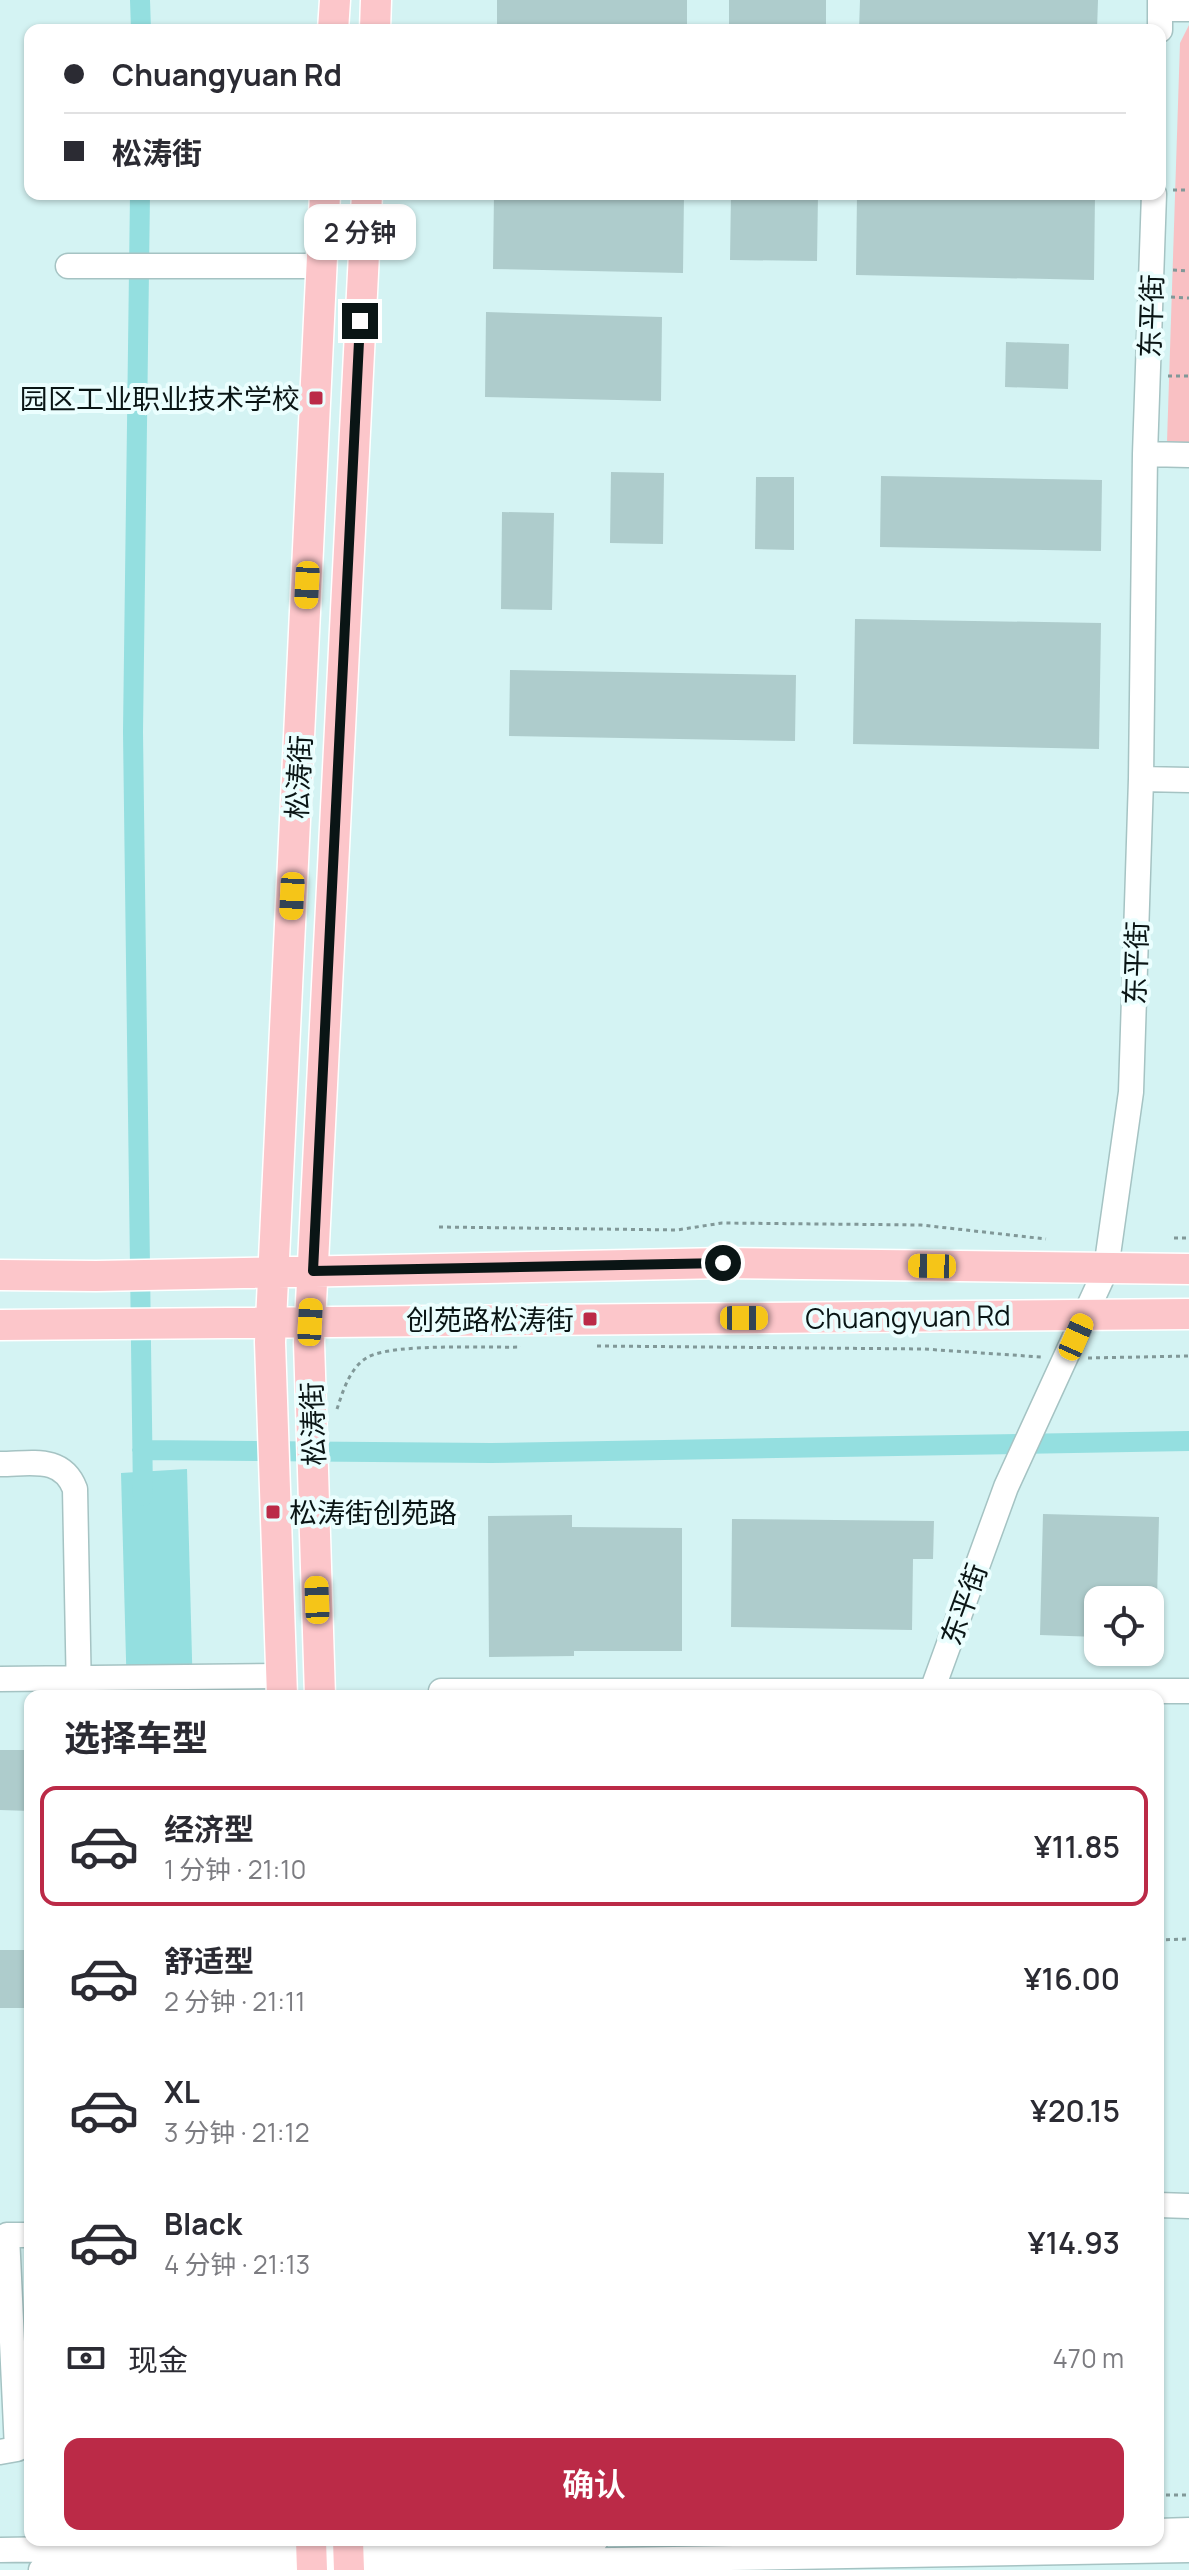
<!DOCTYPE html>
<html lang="zh">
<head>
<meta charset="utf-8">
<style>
  :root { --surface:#fff; --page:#f7f7f7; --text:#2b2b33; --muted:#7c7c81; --line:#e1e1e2; --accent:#bb2a47 }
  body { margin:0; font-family:Manrope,"Noto Sans SC",sans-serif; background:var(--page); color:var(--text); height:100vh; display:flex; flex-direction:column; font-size:30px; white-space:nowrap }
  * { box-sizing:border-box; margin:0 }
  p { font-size:26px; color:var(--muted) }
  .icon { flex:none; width:44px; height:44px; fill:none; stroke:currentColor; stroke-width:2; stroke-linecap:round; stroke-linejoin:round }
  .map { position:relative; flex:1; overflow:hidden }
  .details { position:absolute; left:24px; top:1690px; width:1140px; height:856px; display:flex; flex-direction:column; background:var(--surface); border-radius:16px; box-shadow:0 2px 6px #0004 }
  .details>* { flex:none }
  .top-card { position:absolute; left:24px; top:24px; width:1142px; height:176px; border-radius:16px; box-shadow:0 2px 6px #0004; display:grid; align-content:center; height:176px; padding:0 40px; background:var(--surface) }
  .buttons { position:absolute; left:1084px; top:1586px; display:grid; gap:16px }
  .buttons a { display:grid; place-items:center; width:80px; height:80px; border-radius:16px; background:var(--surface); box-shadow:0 2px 6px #0004; font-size:40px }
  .end { position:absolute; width:36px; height:36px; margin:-18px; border:10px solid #0a1515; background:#fff; box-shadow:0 0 0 4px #fff }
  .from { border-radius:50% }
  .bubble { position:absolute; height:56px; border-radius:16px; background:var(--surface); box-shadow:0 2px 6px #0004; font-size:26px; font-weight:600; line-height:56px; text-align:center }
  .car { position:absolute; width:24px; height:48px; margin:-24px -12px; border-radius:10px; box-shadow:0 0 6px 2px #0007; background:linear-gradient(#f5c518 24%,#345 0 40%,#f5c518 0 76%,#345 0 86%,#f5c518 0) }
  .top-card b { display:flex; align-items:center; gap:28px; height:76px; font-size:30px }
  .top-card b+b { border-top:2px solid var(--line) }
  .top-card i { width:20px; height:20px; background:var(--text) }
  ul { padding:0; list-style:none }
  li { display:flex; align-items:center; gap:24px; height:120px; margin:0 16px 12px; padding:0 24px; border:4px solid transparent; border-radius:16px }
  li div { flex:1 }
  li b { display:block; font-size:30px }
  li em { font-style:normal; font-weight:600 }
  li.selected { border-color:var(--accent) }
  li>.icon { width:72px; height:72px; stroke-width:1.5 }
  h2 { padding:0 40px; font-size:36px; line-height:96px }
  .pay { display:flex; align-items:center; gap:20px; height:88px; padding:0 40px; font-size:30px }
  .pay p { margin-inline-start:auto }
  .primary-button { display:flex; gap:16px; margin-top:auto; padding:16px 40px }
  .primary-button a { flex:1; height:92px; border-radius:16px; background:var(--accent); color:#fff; font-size:32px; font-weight:600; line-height:92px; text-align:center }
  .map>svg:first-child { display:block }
  .green { fill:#f9c0c3 }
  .water { fill:#94dfe0 }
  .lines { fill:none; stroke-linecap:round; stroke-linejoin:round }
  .canal { stroke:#94dfe0; stroke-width:20 }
  .building { fill:#aecccc }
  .minor-casing { stroke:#a5c3c3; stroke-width:27 }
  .major-casing { stroke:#fff; stroke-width:33 }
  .path { stroke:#819898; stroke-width:3; stroke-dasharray:4 4; stroke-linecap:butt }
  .minor { stroke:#fff; stroke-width:24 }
  .major { stroke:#fcc6ca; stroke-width:30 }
  .route { stroke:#0a1515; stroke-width:10 }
  .poi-dot { fill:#bb2a47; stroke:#ebfefe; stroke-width:3 }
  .labels { text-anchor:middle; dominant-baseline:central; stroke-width:8; stroke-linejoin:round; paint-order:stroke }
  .street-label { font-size:28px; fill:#0a1515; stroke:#ebfefe }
  .poi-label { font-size:28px; fill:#0a1515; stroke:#ebfefe; text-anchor:end }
</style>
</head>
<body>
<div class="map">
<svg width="1189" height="2570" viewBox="0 0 1189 2570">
  <rect width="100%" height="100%" fill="#d4f3f3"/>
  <path class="green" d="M1189,25V443L1167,442L1180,43Z"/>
  <path class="water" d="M187,1469L193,1696H127L121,1473Z"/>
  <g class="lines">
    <path class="canal" d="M140,0L141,30
      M140,194L133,732L143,1496
      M142,1450L491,1453L1189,1441"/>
  </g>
  <path class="building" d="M497,0H687V30H497Z
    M729,0H826V30H729Z
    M860,0H1098L1097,30H859Z
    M494,194H684L683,273L493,269Z
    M731,194H818L817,261L730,260Z
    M857,194H1095L1094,280L856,275Z
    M486,312L662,317L661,401L485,397Z
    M1006,342L1069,344L1068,389L1005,387Z
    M611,472L664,473L663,544L610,543Z
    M881,476L1102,480L1101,551L880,547Z
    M756,477H794V550L755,549Z
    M502,512L554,513L552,610L501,609Z
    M855,619L1101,623L1099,749L853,744Z
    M510,670L796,675L795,741L509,736Z
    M1043,1514L1159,1517L1157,1600H1098V1637L1040,1635Z
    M572,1515V1527L682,1528V1651H574V1656L489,1657L488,1516Z
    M732,1519L934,1521L933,1559H913L912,1630L731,1627Z
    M0,1750H30V1811L0,1810Z
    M0,1950H30V2008H0Z"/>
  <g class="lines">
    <g class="minor-casing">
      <path id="minor" d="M1160,9H1189
        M1160,30V0
        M68,266H322
        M1145,454L1189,455
        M1141,779L1189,780
        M0,1464C31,1464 62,1455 75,1489L79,1696
        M0,1679L281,1676
        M441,1691H1189
        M930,1696L1006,1487L1106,1269L1131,1092L1141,779L1145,454L1154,194
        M1158,2205L1189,2206
        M0,2452L17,2449L7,2235H30
        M1158,2531L1189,2530
        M0,2550L596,2540
        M41,2570L1189,2550"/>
    </g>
    <g class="major-casing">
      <path id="major" d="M333,30L335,0
        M375,30L376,0
        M0,1275L96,1276L723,1263L1189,1269
        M0,1325L1189,1314
        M282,1696L270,1342L325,194
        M320,1696L309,1342L367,194
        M311,2540L312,2570
        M348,2540L349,2570"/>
    </g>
    <path class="path" d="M1173,190H1189
      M1173,270L1189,271
      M1171,297L1189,298
      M1168,376H1189
      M439,1227L677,1230L722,1223L921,1225L1046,1239
      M1174,1238H1189
      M597,1346L924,1349L1041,1357
      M1088,1358L1189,1356
      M337,1409C343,1391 350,1367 368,1357C394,1343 487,1348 521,1347
      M1158,1940L1189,1939
      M1158,2495H1189"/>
    <use href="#minor" class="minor"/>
    <use href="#major" class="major"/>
  </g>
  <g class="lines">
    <path class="route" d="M360,321L313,1271L723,1263"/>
  </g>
  <g class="poi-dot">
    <rect x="308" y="390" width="16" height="16" rx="4"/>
    <rect x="582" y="1311" width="16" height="16" rx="4"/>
    <rect x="265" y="1504" width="16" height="16" rx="4"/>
  </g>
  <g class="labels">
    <g class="street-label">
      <text transform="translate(1150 316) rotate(-88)">东平街</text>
      <text transform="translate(298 777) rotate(-87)">松涛街</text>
      <text transform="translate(1135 963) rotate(-88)">东平街</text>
      <text transform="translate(908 1316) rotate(-1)">Chuangyuan Rd</text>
      <text transform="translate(312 1424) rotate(-92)">松涛街</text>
      <text transform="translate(963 1604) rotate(-70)">东平街</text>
    </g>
    <g class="poi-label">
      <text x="300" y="398">园区工业职业技术学校</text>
      <text x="574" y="1319">创苑路松涛街</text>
      <text x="289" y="1512" text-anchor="start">松涛街创苑路</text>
    </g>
  </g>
</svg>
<div class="buttons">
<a><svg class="icon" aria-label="locate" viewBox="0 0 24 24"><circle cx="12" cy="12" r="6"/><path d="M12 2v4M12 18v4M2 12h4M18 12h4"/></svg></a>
</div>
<i class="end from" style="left:723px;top:1263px"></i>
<i class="end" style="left:360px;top:321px"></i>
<div class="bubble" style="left:304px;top:204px;width:112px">2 分钟</div>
<i class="car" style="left:307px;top:585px;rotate:183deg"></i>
<i class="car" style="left:292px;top:896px;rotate:183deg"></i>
<i class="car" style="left:932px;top:1266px;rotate:271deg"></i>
<i class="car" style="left:744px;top:1318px;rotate:90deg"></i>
<i class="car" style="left:310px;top:1322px;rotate:3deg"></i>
<i class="car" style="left:1076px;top:1337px;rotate:24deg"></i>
<i class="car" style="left:317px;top:1600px;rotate:358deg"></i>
<div class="top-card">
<b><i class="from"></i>Chuangyuan Rd</b>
<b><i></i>松涛街</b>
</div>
<section class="details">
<h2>选择车型</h2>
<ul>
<li class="selected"><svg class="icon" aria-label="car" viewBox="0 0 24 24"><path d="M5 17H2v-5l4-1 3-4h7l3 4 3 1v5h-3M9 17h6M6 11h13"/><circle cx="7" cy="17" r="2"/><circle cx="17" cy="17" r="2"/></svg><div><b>经济型</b><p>1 分钟 · 21:10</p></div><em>¥11.85</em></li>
<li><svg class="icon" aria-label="car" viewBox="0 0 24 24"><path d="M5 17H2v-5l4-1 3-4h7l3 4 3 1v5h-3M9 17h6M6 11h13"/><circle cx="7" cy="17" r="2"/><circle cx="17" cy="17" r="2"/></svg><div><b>舒适型</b><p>2 分钟 · 21:11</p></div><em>¥16.00</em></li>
<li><svg class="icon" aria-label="car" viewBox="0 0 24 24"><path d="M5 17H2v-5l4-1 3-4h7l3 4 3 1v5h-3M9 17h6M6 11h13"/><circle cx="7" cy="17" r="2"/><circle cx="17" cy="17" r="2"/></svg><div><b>XL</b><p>3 分钟 · 21:12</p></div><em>¥20.15</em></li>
<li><svg class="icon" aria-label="car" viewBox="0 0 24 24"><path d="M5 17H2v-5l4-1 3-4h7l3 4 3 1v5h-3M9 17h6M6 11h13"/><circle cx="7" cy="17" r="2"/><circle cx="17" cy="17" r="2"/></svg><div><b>Black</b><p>4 分钟 · 21:13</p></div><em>¥14.93</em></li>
</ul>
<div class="pay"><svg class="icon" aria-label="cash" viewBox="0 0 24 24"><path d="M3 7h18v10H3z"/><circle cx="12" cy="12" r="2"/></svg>现金<p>470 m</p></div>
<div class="primary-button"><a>确认</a></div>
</section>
</div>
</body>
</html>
